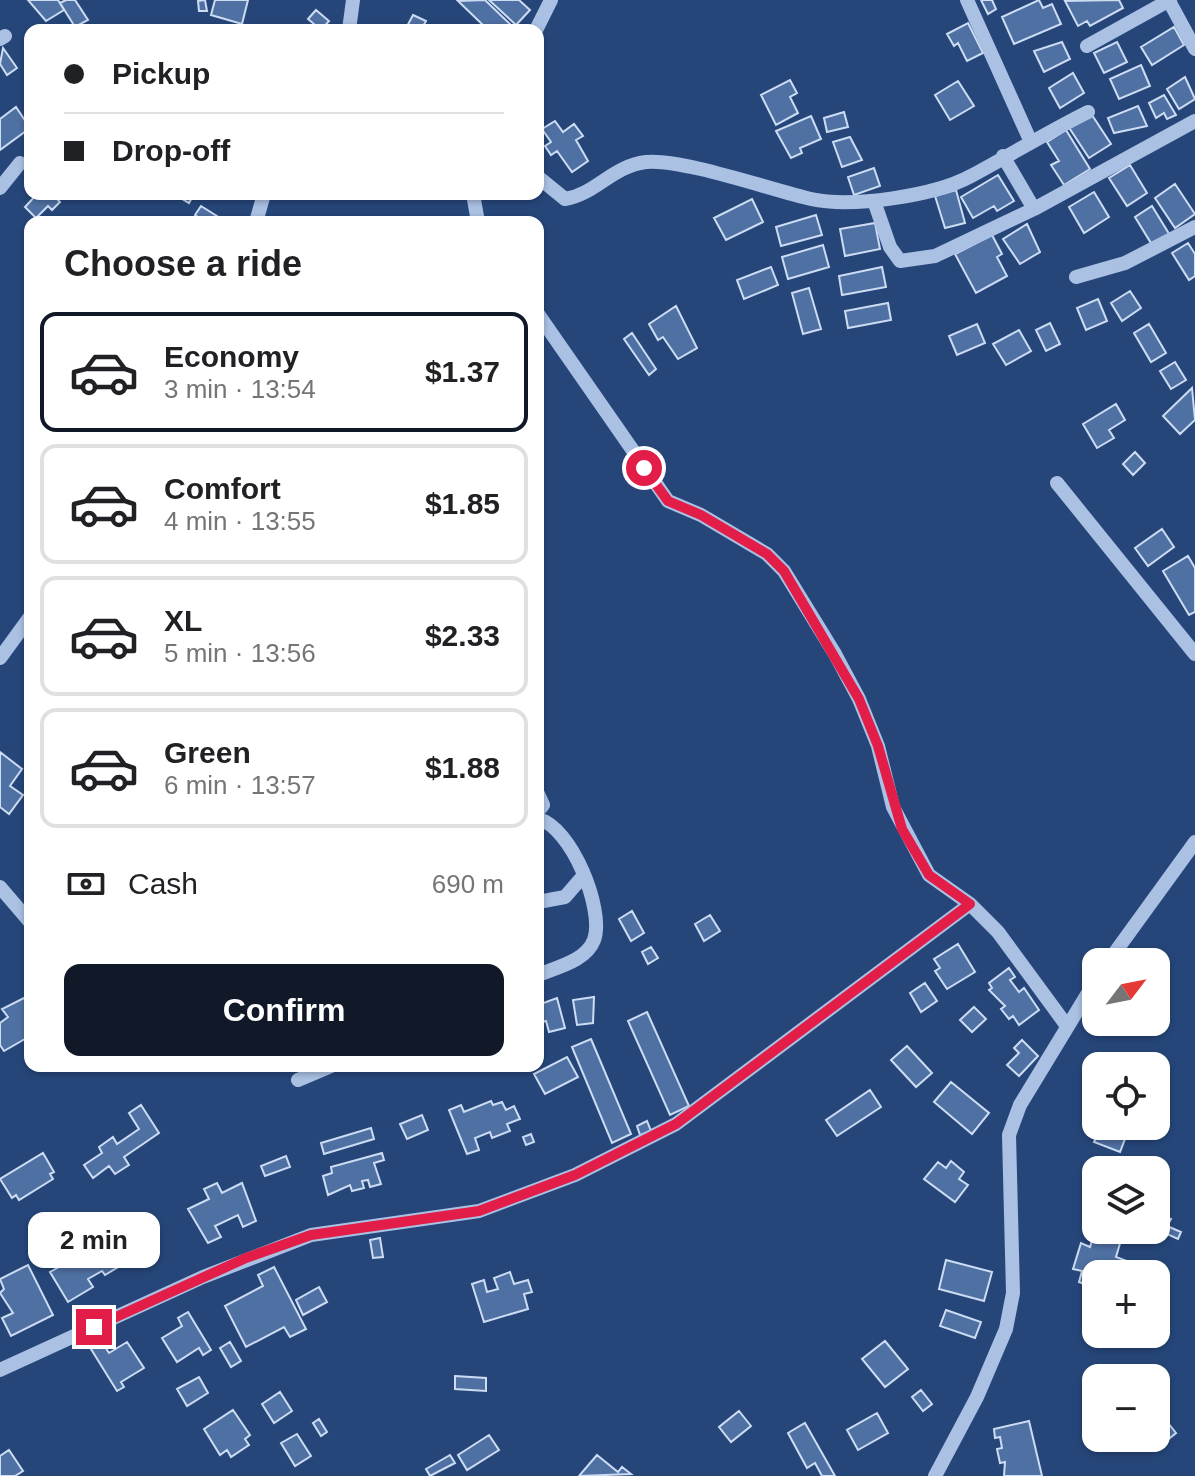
<!DOCTYPE html>
<html lang="en">
<head>
<meta charset="utf-8">
<style>
  :root { --surface:#fff; --page:#f6f6f6; --text:#202124; --muted:#757577; --line:#e0e0e0; --accent:#111827 }
  body { margin:0; font-family:Helvetica,sans-serif; background:var(--page); color:var(--text); height:100vh; display:flex; flex-direction:column; font-size:30px; white-space:nowrap }
  * { box-sizing:border-box; margin:0 }
  p { font-size:26px; color:var(--muted) }
  .icon { flex:none; width:44px; height:44px; fill:none; stroke:currentColor; stroke-width:2; stroke-linecap:round; stroke-linejoin:round }
  .map { position:relative; flex:1; overflow:hidden }
  .drawer { position:absolute; left:24px; top:216px; width:520px; height:856px; display:flex; flex-direction:column; background:var(--surface); border-radius:16px; box-shadow:0 2px 6px #0004 }
  .drawer>* { flex:none }
  .top-card { position:absolute; left:24px; top:24px; width:520px; height:176px; border-radius:16px; box-shadow:0 2px 6px #0004; display:grid; align-content:center; height:176px; padding:0 40px; background:var(--surface) }
  .needle { width:52px; rotate:58deg }
  .buttons { position:absolute; left:1082px; top:948px; display:grid; gap:16px }
  .buttons a { display:grid; place-items:center; width:88px; height:88px; border-radius:16px; background:var(--surface); box-shadow:0 2px 6px #0004; font-size:40px }
  .end { position:absolute; width:36px; height:36px; margin:-18px; border:10px solid #e11d48; background:#fff; box-shadow:0 0 0 4px #fff }
  .from { border-radius:50% }
  .bubble { position:absolute; height:56px; border-radius:16px; background:var(--surface); box-shadow:0 2px 6px #0004; font-size:26px; font-weight:700; line-height:56px; text-align:center }
  .top-card b { display:flex; align-items:center; gap:28px; height:76px; font-size:30px }
  .top-card b+b { border-top:2px solid var(--line) }
  .top-card i { width:20px; height:20px; background:var(--text) }
  ul { padding:0; list-style:none }
  li { display:flex; align-items:center; gap:24px; height:120px; margin:0 16px 12px; padding:0 24px; border:4px solid var(--line); border-radius:16px }
  li div { flex:1 }
  li b { display:block; font-size:30px }
  li em { font-style:normal; font-weight:700 }
  li.current { border-color:var(--accent) }
  li>.icon { width:72px; height:72px; stroke-width:1.5 }
  h2 { padding:0 40px; font-size:36px; line-height:96px }
  .pay { display:flex; align-items:center; gap:20px; height:88px; padding:0 40px; font-size:30px }
  .pay p { margin-inline-start:auto }
  .cta { display:flex; gap:16px; margin-top:auto; padding:16px 40px }
  .cta a { flex:1; height:92px; border-radius:16px; background:var(--accent); color:#fff; font-size:32px; font-weight:700; line-height:92px; text-align:center }
  .map>svg:first-child { display:block }
  .building { fill:#4f70a3; stroke:#ccdcf3; stroke-width:2 }
  .lines { fill:none; stroke-linecap:round; stroke-linejoin:round }
  .minor { stroke:#aac1e4; stroke-width:14 }
  .route { stroke:#e11d48; stroke-width:10 }
</style>
</head>
<body>
<div class="map">
<svg width="1195" height="1476" viewBox="0 0 1195 1476">
  <rect width="100%" height="100%" fill="#26467a"/>
  <path class="building" d="M28,0H58L64,10L46,21Z
    M66,0H75L88,20L75,27L60,3Z
    M205,0L207,11H199L198,1Z
    M215,0H248L242,24L211,15Z
    M485,0L516,30H483L485,27L458,1Z
    M489,0H519L530,10L516,25Z
    M981,0H992L996,9L988,14Z
    M1039,0L1043,8L1052,4L1061,24L1014,44L1002,17Z
    M1119,0L1123,8L1090,26L1087,21L1078,26L1065,1Z
    M316,10L329,21L321,30L308,19Z
    M413,15L426,21L421,30H405Z
    M968,23L983,53L967,61L958,43L954,46L947,34Z
    M1174,27L1184,45L1152,65L1141,47Z
    M1062,42L1070,59L1044,72L1034,51Z
    M1117,42L1127,62L1104,73L1094,53Z
    M3,48L17,68L7,75L0,64Z
    M1141,65L1150,86L1119,99L1110,79Z
    M1073,73L1084,93L1060,108L1049,88Z
    M1185,77L1195,99L1179,109L1167,89Z
    M790,80L797,93L790,97L798,113L776,125L761,95Z
    M958,81L974,106L950,120L935,95Z
    M1164,95L1176,115L1167,119L1164,113L1156,118L1149,103Z
    M1138,106L1147,126L1114,133L1108,118Z
    M16,107L30,128L0,150V119Z
    M844,112L848,127L827,132L824,118Z
    M1090,112L1111,144L1089,158L1068,126Z
    M811,116L821,139L800,148L802,153L791,158L776,131Z
    M555,121L563,132L574,124L583,136L576,140L588,161L572,172L557,151L551,155L545,146L551,142L542,129Z
    M1066,130L1090,169L1064,185L1051,165L1059,161L1047,142Z
    M850,137L862,160L842,167L833,142Z
    M1130,165L1147,193L1127,206L1109,178Z
    M874,168L880,186L854,195L848,177Z
    M998,175L1014,201L997,211L994,206L973,218L961,197Z
    M1175,184L1195,214L1175,228L1155,198Z
    M956,190L965,223L945,228L935,196Z
    M1094,192L1109,217L1084,233L1069,207Z
    M37,194H52L60,202L52,210L48,206L36,218L25,207Z
    M174,194H194L189,203Z
    M752,199L763,222L726,240L714,218Z
    M201,206L220,218L217,222H206L195,215Z
    M1152,206L1171,237L1154,248L1135,217Z
    M816,215L822,235L781,246L776,227Z
    M875,223L880,249L845,256L840,229Z
    M1027,224L1040,252L1020,264L1003,239Z
    M992,235L1002,254L997,257L1007,276L976,293L955,254Z
    M1188,243L1195,254V276L1189,280L1172,253Z
    M823,245L829,267L788,279L782,257Z
    M771,267L778,285L744,299L737,280Z
    M882,267L886,287L842,295L839,276Z
    M809,288L821,329L803,334L792,293Z
    M1130,291L1141,308L1122,321L1111,303Z
    M1098,299L1107,321L1086,330L1077,308Z
    M888,303L891,320L848,328L845,311Z
    M676,306L697,348L678,359L663,337L658,340L649,324Z
    M1050,323L1060,344L1046,351L1036,330Z
    M977,324L985,343L957,355L949,336Z
    M1149,324L1166,353L1151,362L1134,333Z
    M1019,330L1031,351L1006,365L993,344Z
    M632,333L656,369L649,375L624,339Z
    M1175,362L1186,380L1171,389L1160,371Z
    M1192,388L1195,420L1180,434L1163,416Z
    M1116,404L1125,420L1109,430L1114,438L1097,448L1083,424Z
    M1135,452L1145,463L1133,475L1123,464Z
    M1162,529L1174,547L1148,566L1135,548Z
    M1188,556L1195,568V612L1189,615L1163,571Z
    M0,752L22,769L10,786L23,795L9,814L0,807Z
    M632,911L644,933L631,941L619,919Z
    M710,915L720,931L704,941L695,924Z
    M958,944L975,972L947,989L935,971L940,968L934,959Z
    M651,947L658,958L648,964L642,952Z
    M1009,968L1015,977L1010,980L1019,992L1024,988L1039,1010L1019,1025L1013,1016L1009,1019L1001,1009L1005,1006L989,990L992,988L989,983Z
    M925,983L937,1001L921,1012L910,993Z
    M26,997L30,1000V1036L4,1051L0,1045V1023L8,1017L2,1009Z
    M594,997L593,1023L577,1025L573,1000Z
    M557,998L565,1028L549,1032L546,1021L538,1023V1005Z
    M974,1007L986,1019L972,1032L960,1020Z
    M647,1012L689,1106L670,1115L628,1021Z
    M591,1039L631,1134L612,1143L572,1047Z
    M1022,1040L1038,1056L1019,1076L1007,1065L1019,1053L1014,1048Z
    M907,1046L932,1073L916,1087L891,1060Z
    M567,1057L578,1077L545,1094L534,1074Z
    M951,1082L989,1113L972,1134L934,1102Z
    M870,1090L881,1107L837,1136L826,1120Z
    M491,1101L493,1105L502,1102L506,1110L514,1106L520,1119L507,1124L510,1131L492,1138L490,1132L475,1138L479,1150L467,1154L449,1110L461,1105L464,1112Z
    M141,1105L159,1133L124,1157L129,1165L115,1174L109,1166L93,1178L84,1165L102,1153L99,1147L113,1137L117,1144L139,1129L129,1113Z
    M1092,1106L1096,1107V1126H1130L1120,1152L1094,1142L1099,1131L1085,1125Z
    M422,1115L428,1130L407,1139L400,1124Z
    M647,1121L651,1131L640,1135L637,1126Z
    M371,1128L374,1139L324,1154L321,1143Z
    M531,1134L534,1142L526,1145L523,1137Z
    M43,1153L54,1172L50,1174L53,1179L19,1200L16,1195L12,1198L0,1179Z
    M382,1153L384,1160L374,1163L381,1184L370,1187L368,1180L362,1181L364,1188L352,1191L350,1185L328,1195L323,1176L332,1173L331,1167Z
    M286,1156L290,1167L265,1176L261,1166Z
    M951,1161L964,1172L959,1179L968,1185L955,1202L924,1179L938,1162L946,1168Z
    M217,1183L222,1193L242,1183L256,1221L243,1227L238,1215L215,1226L221,1237L208,1243L188,1209L209,1199L204,1189Z
    M1162,1216L1171,1219L1167,1226L1181,1232L1178,1239L1165,1233L1163,1238L1154,1235Z
    M148,1217L158,1235L122,1257L111,1239Z
    M1096,1227V1230H1124L1116,1257L1140,1266L1138,1274H1096V1304L1086,1301L1091,1286L1079,1282L1082,1271L1073,1269L1081,1243L1090,1247Z
    M380,1238L383,1257L373,1258L370,1240Z
    M94,1248L98,1255L109,1248L120,1266L105,1275L102,1271L88,1279L93,1287L68,1302L50,1272L59,1267L56,1262L66,1255L70,1262Z
    M946,1260L992,1272L984,1301L939,1289Z
    M28,1265L53,1315L11,1336L2,1318L13,1313L0,1293L4,1289L0,1279Z
    M274,1267L306,1329L290,1337L284,1327L246,1347L225,1306L263,1286L258,1275Z
    M510,1272L514,1284L528,1280L532,1292L524,1294L528,1309L484,1322L472,1284L484,1280L487,1292L498,1289L494,1278Z
    M319,1287L327,1302L303,1315L296,1300Z
    M946,1310L981,1322L975,1338L940,1326Z
    M188,1312L211,1350L203,1355L199,1348L177,1362L162,1338L182,1326L178,1318Z
    M885,1341L908,1369L885,1387L862,1359Z
    M102,1342L109,1353L127,1342L144,1368L121,1382L124,1387L117,1391L91,1349Z
    M230,1342L241,1361L231,1367L220,1348Z
    M455,1376L486,1378V1391L455,1389Z
    M199,1377L208,1393L187,1406L177,1389Z
    M921,1390L932,1404L923,1411L912,1397Z
    M280,1392L292,1411L274,1423L262,1404Z
    M233,1410L250,1435L245,1439L249,1445L231,1457L227,1450L220,1455L204,1429Z
    M739,1411L751,1426L731,1442L719,1427Z
    M877,1413L888,1433L858,1450L847,1430Z
    M1161,1414L1176,1433L1160,1446L1153,1438L1156,1418Z
    M319,1419L327,1432L321,1436L313,1423Z
    M1029,1421L1042,1476H1004L1005,1462L1000,1463L997,1449L1002,1448L1000,1437L995,1438L994,1429Z
    M805,1423L835,1476H822L815,1463L807,1468L788,1433Z
    M297,1434L311,1456L295,1466L281,1443Z
    M489,1435L499,1450L467,1470L458,1455Z
    M9,1450L23,1471L15,1476H0V1456Z
    M450,1455L455,1463L430,1476L426,1469Z
    M597,1455L618,1472L622,1467L631,1474L579,1476Z"/>
  <g class="lines">
    <path class="minor" d="M967,0L1030,140
      M1169,1L1195,49
      M349,30L353,0
      M536,30L551,0
      M0,39L5,36
      M1087,46L1170,0
      M1003,156L1034,209
      M538,177L565,199C596,194 612,166 646,162C680,158 772,190 811,199C852,208 934,196 971,176C1010,155 1048,132 1088,112
      M0,188L20,163
      M473,194L478,222
      M874,201L890,247L900,261L935,256L1034,209L1195,121
      M256,222L264,194
      M1076,277L1125,263L1195,227
      M538,314L668,501L701,515L767,554L784,571L835,654L859,699L878,746L893,807L929,875L970,904L998,932L1067,1026
      M1057,483L1195,654
      M0,658L30,617
      M538,794L543,805L538,811
      M538,819C571,826 605,910 594,940C586,961 557,967 538,975
      M0,887L30,922
      M538,902L565,897L584,875
      M1108,962L1195,842
      M298,1080L331,1066
      M0,1370L203,1277L311,1235L479,1211L575,1175L676,1124L970,904
      M935,1476L977,1397L1006,1329L1013,1293L1009,1135L1020,1105L1096,980"/>
  </g>
  <g class="lines">
    <path class="route" d="M94,1327L246,1258L311,1235L479,1211L575,1175L676,1124L970,904L929,875L902,829L878,746L859,699L784,571L767,554L701,515L668,501L644,468"/>
  </g>
</svg>
<div class="buttons">
<a><svg class="needle" viewBox="-14 -14 28 28"><path d="M0-13l5 13h-10z" fill="#e53935"/><path d="M0 13l5-13h-10z" fill="#757577"/></svg></a>
<a><svg class="icon" aria-label="locate" viewBox="0 0 24 24"><circle cx="12" cy="12" r="6"/><path d="M12 2v4M12 18v4M2 12h4M18 12h4"/></svg></a>
<a><svg class="icon" aria-label="layers" viewBox="0 0 24 24"><path d="M12 4l9 5-9 5-9-5zM3 14l9 5 9-5"/></svg></a>
<a>+</a>
<a>−</a>
</div>
<i class="end from" style="left:644px;top:468px"></i>
<i class="end" style="left:94px;top:1327px"></i>
<div class="bubble" style="left:28px;top:1212px;width:132px">2 min</div>
<div class="top-card">
<b><i class="from"></i>Pickup</b>
<b><i></i>Drop-off</b>
</div>
<section class="drawer">
<h2>Choose a ride</h2>
<ul>
<li class="current"><svg class="icon" aria-label="car" viewBox="0 0 24 24"><path d="M5 17H2v-5l4-1 3-4h7l3 4 3 1v5h-3M9 17h6M6 11h13"/><circle cx="7" cy="17" r="2"/><circle cx="17" cy="17" r="2"/></svg><div><b>Economy</b><p>3 min · 13:54</p></div><em>$1.37</em></li>
<li><svg class="icon" aria-label="car" viewBox="0 0 24 24"><path d="M5 17H2v-5l4-1 3-4h7l3 4 3 1v5h-3M9 17h6M6 11h13"/><circle cx="7" cy="17" r="2"/><circle cx="17" cy="17" r="2"/></svg><div><b>Comfort</b><p>4 min · 13:55</p></div><em>$1.85</em></li>
<li><svg class="icon" aria-label="car" viewBox="0 0 24 24"><path d="M5 17H2v-5l4-1 3-4h7l3 4 3 1v5h-3M9 17h6M6 11h13"/><circle cx="7" cy="17" r="2"/><circle cx="17" cy="17" r="2"/></svg><div><b>XL</b><p>5 min · 13:56</p></div><em>$2.33</em></li>
<li><svg class="icon" aria-label="car" viewBox="0 0 24 24"><path d="M5 17H2v-5l4-1 3-4h7l3 4 3 1v5h-3M9 17h6M6 11h13"/><circle cx="7" cy="17" r="2"/><circle cx="17" cy="17" r="2"/></svg><div><b>Green</b><p>6 min · 13:57</p></div><em>$1.88</em></li>
</ul>
<div class="pay"><svg class="icon" aria-label="cash" viewBox="0 0 24 24"><path d="M3 7h18v10H3z"/><circle cx="12" cy="12" r="2"/></svg>Cash<p>690 m</p></div>
<div class="cta"><a>Confirm</a></div>
</section>
</div>
</body>
</html>
